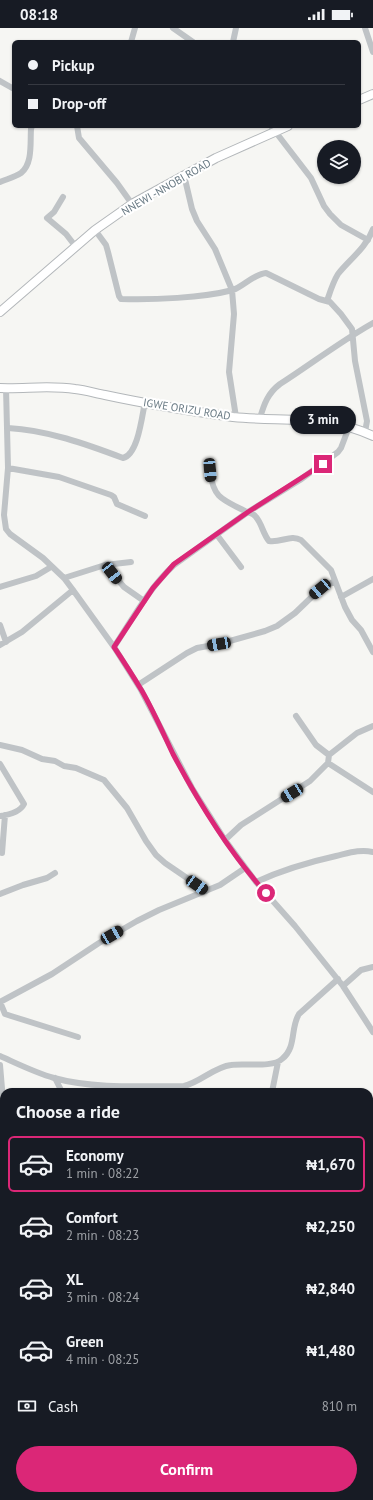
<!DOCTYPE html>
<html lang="en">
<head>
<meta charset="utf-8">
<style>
  :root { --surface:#171b24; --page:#20242c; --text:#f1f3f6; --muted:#9ea1a6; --line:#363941; --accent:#db2777 }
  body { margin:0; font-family:"PT Sans",sans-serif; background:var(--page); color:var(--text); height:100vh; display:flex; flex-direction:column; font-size:15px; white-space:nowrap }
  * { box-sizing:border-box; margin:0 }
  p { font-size:13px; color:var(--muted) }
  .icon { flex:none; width:22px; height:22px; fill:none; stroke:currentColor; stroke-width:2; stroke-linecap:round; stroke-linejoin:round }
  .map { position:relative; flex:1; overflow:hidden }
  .drawer { position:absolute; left:0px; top:1060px; width:373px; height:412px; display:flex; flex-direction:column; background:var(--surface); border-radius:12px 12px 0 0; box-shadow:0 1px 3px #0004 }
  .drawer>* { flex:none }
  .guide { position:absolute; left:12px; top:12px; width:349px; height:88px; border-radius:6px; box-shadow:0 1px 3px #0004; display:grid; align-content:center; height:88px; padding:0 16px; background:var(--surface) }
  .fabs { position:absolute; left:317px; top:112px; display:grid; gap:8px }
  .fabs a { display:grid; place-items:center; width:44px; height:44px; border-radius:50%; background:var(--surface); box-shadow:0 1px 3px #0004; font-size:20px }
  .end { position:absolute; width:18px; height:18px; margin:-9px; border:5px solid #db2777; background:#fff; box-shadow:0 0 0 2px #fff }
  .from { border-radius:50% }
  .bubble { position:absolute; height:28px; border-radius:14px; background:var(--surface); box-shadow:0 1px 3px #0004; font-size:13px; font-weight:800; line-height:28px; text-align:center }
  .car { position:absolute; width:12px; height:24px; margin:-12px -6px; border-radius:5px; box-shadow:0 0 3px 1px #0007; background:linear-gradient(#222 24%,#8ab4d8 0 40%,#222 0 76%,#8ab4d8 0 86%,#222 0) }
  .guide b { display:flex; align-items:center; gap:14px; height:38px; font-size:15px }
  .guide b+b { border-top:1px solid var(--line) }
  .guide i { width:10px; height:10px; background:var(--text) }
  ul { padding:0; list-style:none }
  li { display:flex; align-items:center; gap:12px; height:56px; margin:0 8px 6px; padding:0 8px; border:2px solid transparent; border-radius:6px }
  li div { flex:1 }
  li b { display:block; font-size:15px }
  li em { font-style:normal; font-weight:800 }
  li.selected { border-color:var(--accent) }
  li>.icon { width:36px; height:36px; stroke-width:1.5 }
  h2 { padding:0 16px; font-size:18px; line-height:48px }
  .pay { display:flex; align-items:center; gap:10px; height:44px; padding:0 16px; font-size:15px }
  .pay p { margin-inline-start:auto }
  .cta { display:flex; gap:8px; margin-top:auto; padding:8px 16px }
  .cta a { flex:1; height:46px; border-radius:24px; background:var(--accent); color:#fff; font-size:16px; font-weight:800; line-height:46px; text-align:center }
  .status { display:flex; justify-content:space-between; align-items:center; height:28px; padding:0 20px; background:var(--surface); direction:ltr }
  .status svg { height:11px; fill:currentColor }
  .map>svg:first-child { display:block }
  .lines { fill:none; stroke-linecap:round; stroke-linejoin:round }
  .major-casing { stroke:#b3b7ba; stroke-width:10 }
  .minor { stroke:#bfc3c6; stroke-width:6 }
  .major { stroke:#fff; stroke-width:8 }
  .route { stroke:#db2777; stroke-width:5 }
  .labels { text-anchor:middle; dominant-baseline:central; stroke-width:4; stroke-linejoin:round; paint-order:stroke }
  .street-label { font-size:11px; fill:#677882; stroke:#fff }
</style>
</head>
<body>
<div class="status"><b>08:18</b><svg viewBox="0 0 49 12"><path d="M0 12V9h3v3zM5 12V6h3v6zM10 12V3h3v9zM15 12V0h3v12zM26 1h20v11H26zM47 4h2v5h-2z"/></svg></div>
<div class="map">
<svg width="373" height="1472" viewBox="0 0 373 1472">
  <rect width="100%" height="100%" fill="#f6f6f3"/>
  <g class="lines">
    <g class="major-casing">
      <path id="major" d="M359,72L373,66
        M0,284L95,202L132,176L216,130L288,98
        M0,360C25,361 50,357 75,361C85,362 95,365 105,367C147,376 190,383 233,389C281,394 329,387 373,408"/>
    </g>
    <path class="minor" d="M173,0L193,14
      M365,0L373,24
      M131,14L135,0
      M233,14L236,0
      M0,53L14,61
      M77,98L79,110L117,155L132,176
      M271,98L311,150L324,178L330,186L341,197L368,212
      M184,147L192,181L197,193L215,221L232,262L234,286L229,344L236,389
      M0,154C7,151 15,149 21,145C33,136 30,114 31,101L32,98
      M63,169L54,184L47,190L66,206L76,219
      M95,202L106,217L108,224L119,268L121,271C153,272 202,270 233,262C244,258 254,246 266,245L319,271L330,274L341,286L352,301L355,333L367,393L365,404
      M327,273C330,264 333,254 338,246C350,231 366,220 373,201
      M6,360L8,440L4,487L6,501L10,506L43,530L64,550L73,562L114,619L141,662L192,760L225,812L256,854L295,898L343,958L373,1004
      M260,390C264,376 268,365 280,356C311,336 341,313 373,295
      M8,400C47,402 86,416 123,430C138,427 142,388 145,374
      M8,440L59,449L111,467L114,469L117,476L145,488
      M210,443C213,468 220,471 243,482C247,485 253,484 256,489C262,496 263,506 269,513C281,515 291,506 301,512L331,542L345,579L352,592L361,602L373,624
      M217,507L241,539
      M105,537L124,559L144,573
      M64,550L105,537L131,534
      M0,559L36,548L51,539
      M341,569L373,551
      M0,597L6,614
      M0,617L22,604L73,562
      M114,619C133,590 149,560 174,537L248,484L300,452L338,424L341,420L349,399
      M138,657L187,625L197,620L219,616L265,603L277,598L295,585L320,561L335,553
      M0,717L22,722L42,731L55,733L64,738L76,740L104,752L127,780L146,813L156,827L165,835L206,863
      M329,727L357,705L373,698
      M328,735L373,764
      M0,736L24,776C20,784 8,787 0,788
      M225,812L241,797L310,753L328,735L329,727L316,717L296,688
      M2,825L5,787
      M256,854C282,842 309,834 336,828C349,825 360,821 373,824
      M0,866L23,857L47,850L55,845
      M343,958L361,942L373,939
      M0,974L52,946L99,915L137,893L159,882L220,857L245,840
      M0,974L5,986L11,988L78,1009
      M0,1028C18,1036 36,1045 54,1050C93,1061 143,1058 184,1058C201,1054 214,1039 231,1037C244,1035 273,1040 282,1031C297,1019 290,1000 299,986L338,951
      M0,1037L4,1084
      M55,1050L62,1064
      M272,1064L278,1034
      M0,1140H4
      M0,1208L4,1206
      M0,1385L4,1382
      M369,1450L373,1452
      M0,1468L4,1467
      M17,1468L25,1471L44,1468
      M81,1468L84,1472
      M138,1468L140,1472
      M284,1472L285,1468"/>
    <use href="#major" class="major"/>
  </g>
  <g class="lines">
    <path class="route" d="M266,865C229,824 199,775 173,726C163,705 154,684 142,663C133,648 124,634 114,619L153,560L174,536L248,484L323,436"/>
  </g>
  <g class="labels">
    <g class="street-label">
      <text transform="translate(166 159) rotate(-30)">NNEWI -NNOBI ROAD</text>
      <text transform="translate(187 381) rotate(9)">IGWE ORIZU ROAD</text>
    </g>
  </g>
</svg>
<div class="fabs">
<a><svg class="icon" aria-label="layers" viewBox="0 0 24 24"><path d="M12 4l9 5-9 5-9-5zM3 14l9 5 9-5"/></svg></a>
</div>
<i class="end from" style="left:266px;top:865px"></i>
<i class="end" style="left:323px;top:436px"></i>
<div class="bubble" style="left:290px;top:378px;width:66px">3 min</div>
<i class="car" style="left:210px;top:442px;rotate:175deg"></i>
<i class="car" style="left:112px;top:545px;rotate:142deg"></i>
<i class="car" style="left:320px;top:561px;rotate:230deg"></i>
<i class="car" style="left:219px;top:616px;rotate:260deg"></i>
<i class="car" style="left:292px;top:765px;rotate:238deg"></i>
<i class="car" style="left:197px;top:857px;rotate:124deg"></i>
<i class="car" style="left:112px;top:907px;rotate:60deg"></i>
<div class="guide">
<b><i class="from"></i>Pickup</b>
<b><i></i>Drop-off</b>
</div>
<section class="drawer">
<h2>Choose a ride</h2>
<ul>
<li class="selected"><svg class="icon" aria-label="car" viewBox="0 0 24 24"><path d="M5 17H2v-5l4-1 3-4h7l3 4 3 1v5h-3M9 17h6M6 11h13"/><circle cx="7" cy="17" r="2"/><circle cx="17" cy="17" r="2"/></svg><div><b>Economy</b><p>1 min · 08:22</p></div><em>₦1,670</em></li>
<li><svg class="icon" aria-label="car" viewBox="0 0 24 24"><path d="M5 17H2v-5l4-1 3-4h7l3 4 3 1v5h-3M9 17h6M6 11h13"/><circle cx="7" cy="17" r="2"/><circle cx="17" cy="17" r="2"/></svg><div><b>Comfort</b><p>2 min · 08:23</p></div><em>₦2,250</em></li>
<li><svg class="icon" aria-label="car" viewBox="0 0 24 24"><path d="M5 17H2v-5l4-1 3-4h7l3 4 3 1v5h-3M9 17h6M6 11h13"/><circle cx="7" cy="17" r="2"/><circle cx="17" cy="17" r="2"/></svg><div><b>XL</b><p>3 min · 08:24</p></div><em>₦2,840</em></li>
<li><svg class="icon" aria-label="car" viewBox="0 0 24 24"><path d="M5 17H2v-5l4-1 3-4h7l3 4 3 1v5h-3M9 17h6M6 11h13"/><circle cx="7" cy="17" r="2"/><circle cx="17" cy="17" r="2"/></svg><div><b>Green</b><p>4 min · 08:25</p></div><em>₦1,480</em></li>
</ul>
<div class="pay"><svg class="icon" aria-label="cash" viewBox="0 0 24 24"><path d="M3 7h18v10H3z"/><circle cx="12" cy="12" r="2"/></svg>Cash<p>810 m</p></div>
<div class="cta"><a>Confirm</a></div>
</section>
</div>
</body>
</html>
